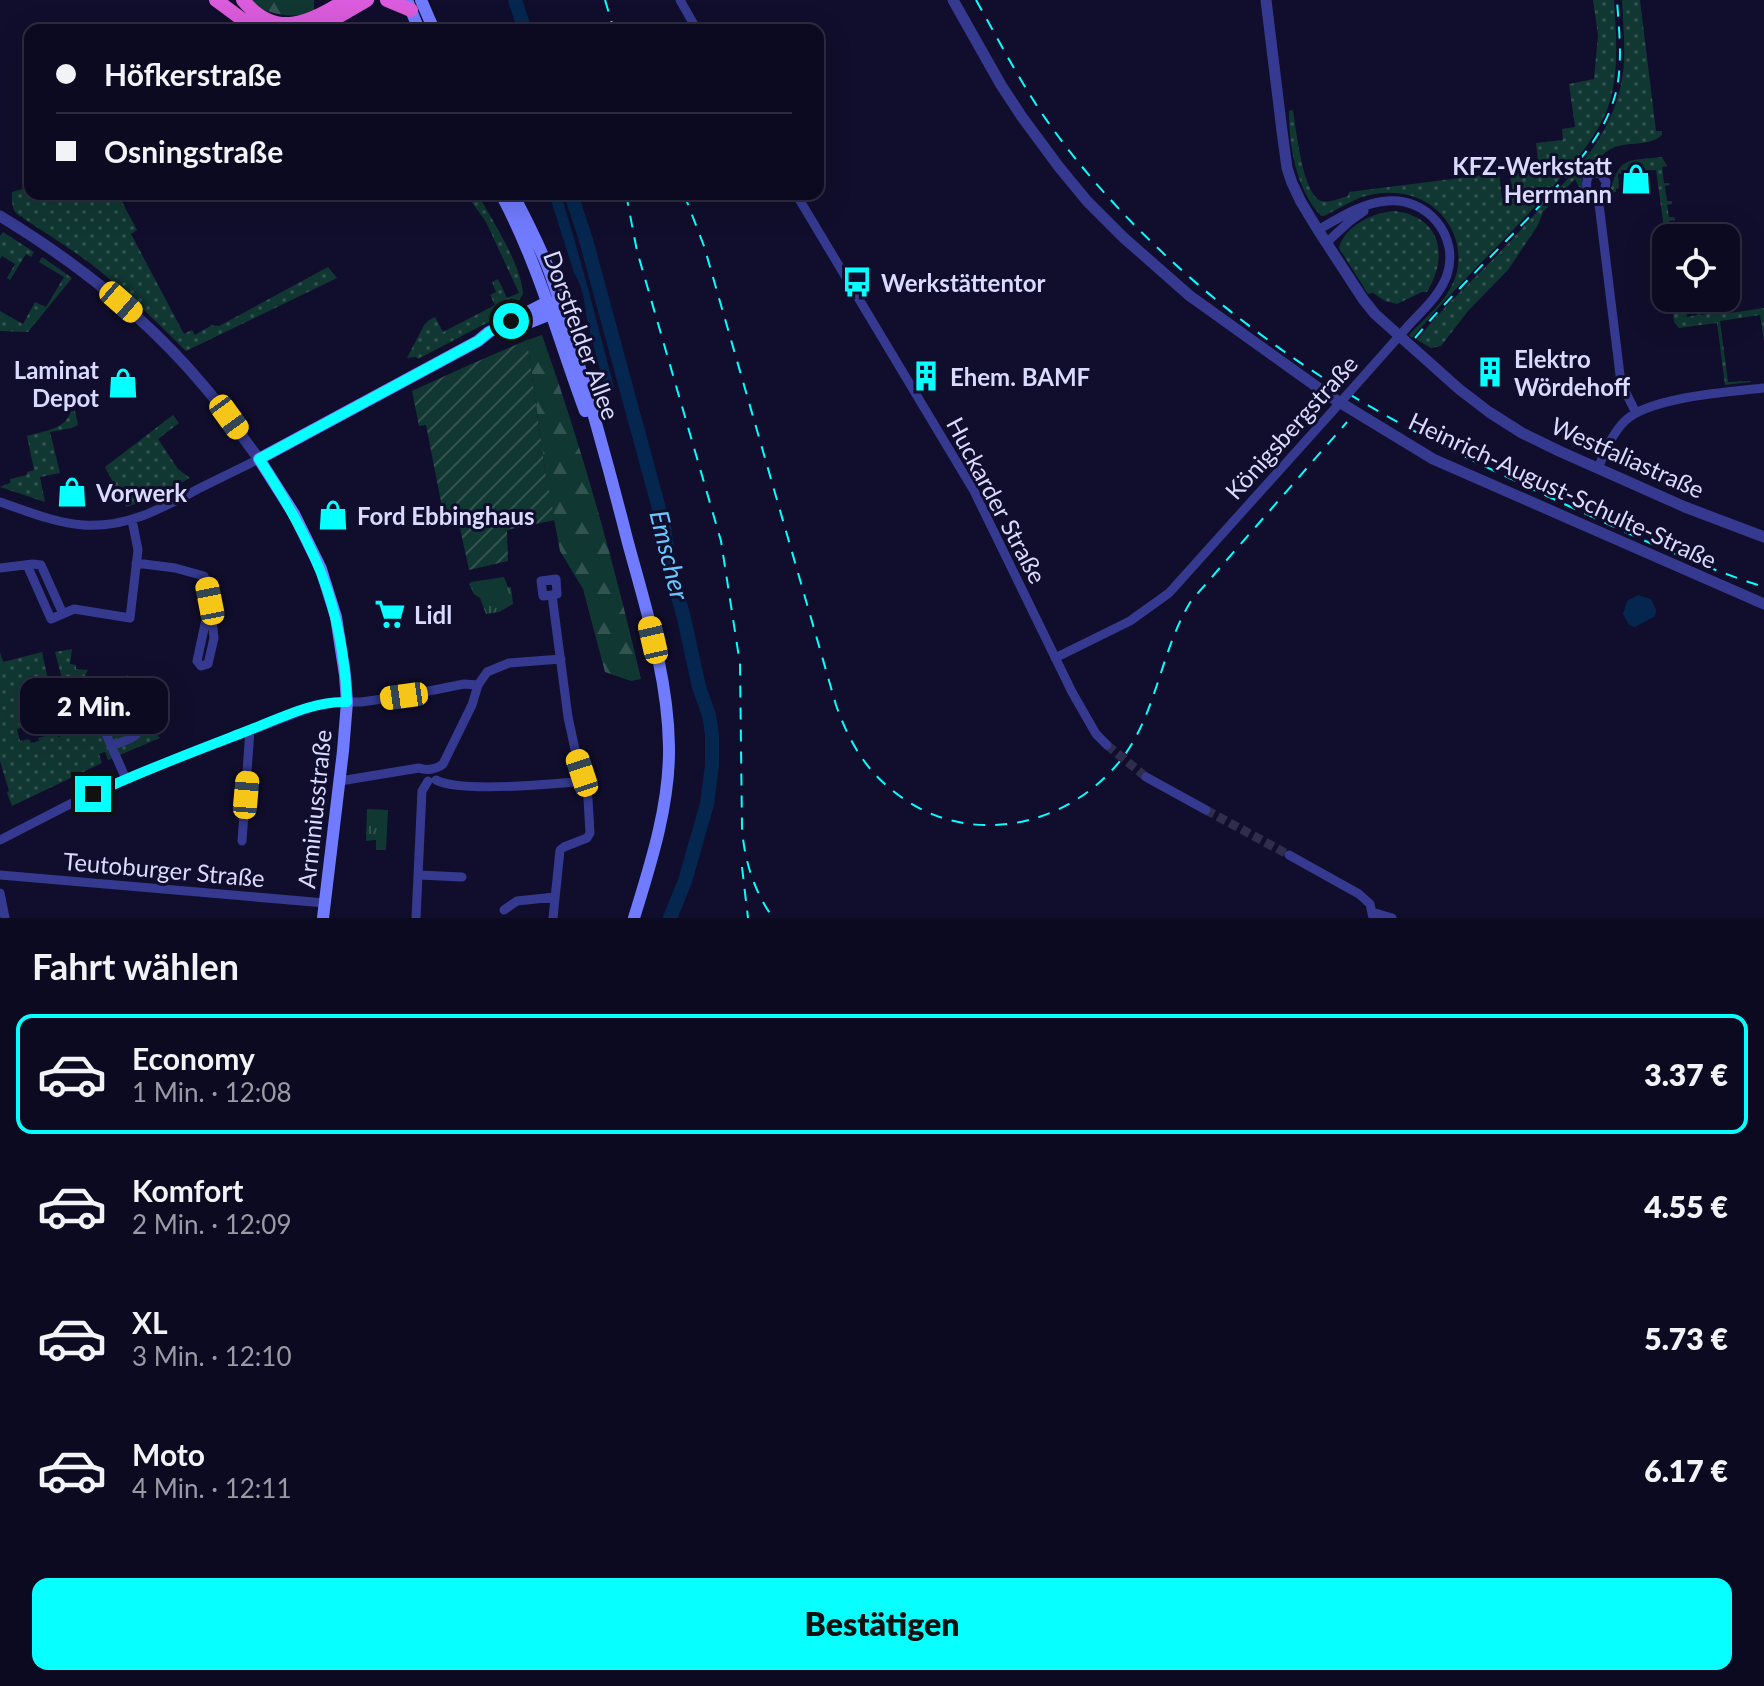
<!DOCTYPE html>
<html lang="de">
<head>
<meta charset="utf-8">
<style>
  :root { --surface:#0c0a21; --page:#1a182e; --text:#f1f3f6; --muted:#9a9aa5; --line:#2c2b3f; --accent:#06ffff }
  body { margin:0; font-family:Lato,sans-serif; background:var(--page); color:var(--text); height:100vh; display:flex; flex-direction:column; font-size:30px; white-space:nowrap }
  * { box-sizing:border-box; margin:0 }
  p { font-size:26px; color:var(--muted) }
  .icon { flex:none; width:44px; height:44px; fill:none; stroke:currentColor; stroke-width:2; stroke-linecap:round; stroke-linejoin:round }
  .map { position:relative; height:918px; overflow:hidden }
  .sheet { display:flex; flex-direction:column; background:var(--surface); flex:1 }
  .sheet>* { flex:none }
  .banner { position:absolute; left:24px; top:24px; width:800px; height:176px; border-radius:16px; box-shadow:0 8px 32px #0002,0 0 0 2px var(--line); display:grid; align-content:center; height:176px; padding:0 32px; background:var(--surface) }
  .tools { position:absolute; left:1652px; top:224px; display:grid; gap:16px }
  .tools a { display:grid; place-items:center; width:88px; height:88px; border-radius:16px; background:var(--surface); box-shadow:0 8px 32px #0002,0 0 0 2px var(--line); font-size:40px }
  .end { position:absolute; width:36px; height:36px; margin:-18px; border:10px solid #06ffff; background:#111; box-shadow:0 0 0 4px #111 }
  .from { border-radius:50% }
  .bubble { position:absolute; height:56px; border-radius:16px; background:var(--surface); box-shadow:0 8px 32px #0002,0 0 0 2px var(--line); font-size:26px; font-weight:800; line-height:56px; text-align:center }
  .car { position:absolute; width:24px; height:48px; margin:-24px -12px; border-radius:10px; box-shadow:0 0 6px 2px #0007; background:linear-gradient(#f5c518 24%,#345 0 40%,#f5c518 0 76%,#345 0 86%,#f5c518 0) }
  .banner b { display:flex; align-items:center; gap:28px; height:76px; font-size:30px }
  .banner b+b { border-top:2px solid var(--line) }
  .banner i { width:20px; height:20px; background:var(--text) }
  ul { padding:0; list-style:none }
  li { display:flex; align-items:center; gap:24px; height:120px; margin:0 16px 12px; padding:0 16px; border:4px solid transparent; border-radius:16px }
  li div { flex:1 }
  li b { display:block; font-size:30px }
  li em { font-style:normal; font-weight:800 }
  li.active { border-color:var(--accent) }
  li>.icon { width:72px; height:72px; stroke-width:1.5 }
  h2 { padding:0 32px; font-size:36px; line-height:96px }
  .primary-button { display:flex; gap:16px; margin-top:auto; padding:16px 32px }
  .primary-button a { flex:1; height:92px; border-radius:16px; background:var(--accent); color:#111; font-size:32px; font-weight:800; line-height:92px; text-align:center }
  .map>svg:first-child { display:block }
  .grass { fill:url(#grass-dots); fill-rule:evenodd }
  .forest { fill:url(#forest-firs) }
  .park { fill:url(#park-tufts) }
  .garden { fill:url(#garden-furrows) }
  .water { fill:#05274f }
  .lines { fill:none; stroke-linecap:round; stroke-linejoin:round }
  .river { stroke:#05274f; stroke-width:14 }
  .minor-tunnel { stroke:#2e2d4c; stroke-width:9; stroke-dasharray:9 4.5; stroke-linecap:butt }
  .minor { stroke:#353a90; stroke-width:9 }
  .tertiary { stroke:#353a90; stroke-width:11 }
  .secondary { stroke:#717bff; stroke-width:12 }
  .trunk { stroke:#da5bdb; stroke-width:14 }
  .rail { stroke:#06ffff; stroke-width:2; stroke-dasharray:12 10; stroke-linecap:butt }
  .minor-bridge { stroke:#353a90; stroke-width:9 }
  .route { stroke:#06ffff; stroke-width:10 }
  .labels { text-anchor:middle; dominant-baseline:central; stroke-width:6; stroke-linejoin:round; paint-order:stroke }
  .poi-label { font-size:24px; font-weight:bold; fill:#dadaff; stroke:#100e2c; text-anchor:start }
  .street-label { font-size:24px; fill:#dadaff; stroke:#100e2c }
  .water-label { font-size:26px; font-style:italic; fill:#68c8ff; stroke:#100e2c }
</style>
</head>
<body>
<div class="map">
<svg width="1764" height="918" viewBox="0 0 1764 918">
  <defs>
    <pattern id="grass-dots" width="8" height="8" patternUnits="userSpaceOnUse" patternTransform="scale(2)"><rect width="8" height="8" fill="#113732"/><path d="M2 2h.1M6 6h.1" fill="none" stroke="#335351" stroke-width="1.8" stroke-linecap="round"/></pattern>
    <pattern id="forest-firs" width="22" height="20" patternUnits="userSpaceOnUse" patternTransform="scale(2)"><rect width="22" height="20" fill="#113732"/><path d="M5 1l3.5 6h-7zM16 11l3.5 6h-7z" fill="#335351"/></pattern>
    <pattern id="park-tufts" width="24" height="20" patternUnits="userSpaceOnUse" patternTransform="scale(2)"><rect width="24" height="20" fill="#113732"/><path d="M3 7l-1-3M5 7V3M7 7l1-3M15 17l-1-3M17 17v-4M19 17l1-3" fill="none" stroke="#335351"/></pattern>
    <pattern id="garden-furrows" width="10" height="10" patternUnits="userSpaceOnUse" patternTransform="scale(2)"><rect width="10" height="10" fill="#113732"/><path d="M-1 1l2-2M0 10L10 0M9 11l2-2" fill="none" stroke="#335351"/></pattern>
  </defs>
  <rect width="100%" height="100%" fill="#100e2c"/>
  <path class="grass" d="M1593,0H1614C1616,33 1619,65 1611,98C1600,135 1575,161 1551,189C1506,240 1456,285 1413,337H1411L1409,336L1410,334C1424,319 1445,302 1453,283C1461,266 1460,247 1452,230C1435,196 1397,186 1362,197C1349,202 1336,210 1324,216H1321C1296,189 1289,146 1289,111L1293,110C1296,128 1303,197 1322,201C1331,203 1340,198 1348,196L1349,192L1499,173L1502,198L1512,197L1510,174L1539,170L1536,143L1563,140L1562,129L1575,127L1569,84L1594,79L1598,35Z
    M1622,0H1640L1656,131H1662V135C1649,147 1628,141 1613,148C1605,151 1599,159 1593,165C1579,178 1580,181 1587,198L1585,199L1575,179L1543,212L1538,225L1508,270L1468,311L1441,346L1431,348L1417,340C1442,308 1472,281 1501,251C1516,235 1531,219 1546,202C1581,165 1609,137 1621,85C1627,58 1623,28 1622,0Z
    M1662,157L1667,166L1662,167L1664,183H1669L1670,185L1665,186L1667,201H1672V204L1667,205L1669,217H1674L1675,220L1669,221L1671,233H1676L1677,236L1666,238V243L1656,170L1618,174L1619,188L1616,189V192L1610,193C1619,155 1629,161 1662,157Z
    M30,187V194H104L105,197L121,200L137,230L131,234L184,334L192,330L195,335L212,325L219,326L328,267L337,278L186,351C155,320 124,290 90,263C68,247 45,233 23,218V217C13,215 11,203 12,192Z
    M466,194H478C493,222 521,264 523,294L515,308L418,359L416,357L407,358L424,325L428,321L435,317L443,332L495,305L490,295L496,292L492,282L498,279L507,298L519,293L486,222Z
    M1395,211C1441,217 1449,256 1427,292H1422L1397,304L1385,301L1373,293L1368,294L1339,248C1344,226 1374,212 1395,211Z
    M3,232L34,252L31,257L26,254L10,280L7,278L15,264L2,256L0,259V236Z
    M42,257L72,278L28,332L0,331V311L23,324L35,302L46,307L64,277L39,262Z
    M1726,299L1730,313L1764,308V341L1760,315L1720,321L1728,382L1751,381V382L1725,385L1717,323L1679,328L1674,322L1673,312H1686L1687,317L1697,315V310H1700L1701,315L1714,313L1713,308H1716L1717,313L1727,312Z
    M71,411H75L78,425L72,428L50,432L60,473L40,477L45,502L0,487L10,483V479L27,475V472L34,470L27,436C45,430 64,431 71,411Z
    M173,415L179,423L158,439L178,469L190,478L151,499L126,507L105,467Z
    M72,649L70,664L76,665V669L88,670L83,679L89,692L128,675L138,694H140L150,718L148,720L154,732L160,738L108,760L105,752L99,754L102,763L12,806L7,793L9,791L0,761V652L3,662L42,652L49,684L46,686L48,693H51L54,702L66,699L68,701L55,652ZM71,716L75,729L65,731L66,735L58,737L57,733L38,738L39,741L31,743L29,739L20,741L17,729Z"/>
  <path class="forest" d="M252,0H314V11C296,20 275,14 257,8Z
    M542,335C582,448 614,562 641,679L631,681L605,672L583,589L560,551L545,470L527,340Z"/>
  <path class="park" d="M504,577L508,587H511L513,604L499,612L486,614L480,598L474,594L469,584L471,582Z
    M367,809L388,810L386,850H376V840L366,841Z"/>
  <path class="garden" d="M527,340L545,470L555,520L507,530L508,561L469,570L456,510L443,512L426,425L419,426L412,391L469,365Z"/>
  <path class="water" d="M561,195C581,259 597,323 614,387L613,388L612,386L607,387L608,389L604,388C600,366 593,345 588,324C584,305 585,290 574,273L550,197Z
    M1638,595L1651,599L1656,610L1655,616L1635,627L1629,625L1623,614L1627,601Z"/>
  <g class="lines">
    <path class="river" d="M515,0L525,30
      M571,194L586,240L664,527L670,567L684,618L699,687L709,715L712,734V765L707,804L685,881L670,918"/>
    <path class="minor-tunnel" d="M1107,745L1146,777
      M1206,810L1289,855"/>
    <path class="minor" d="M680,0L697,30
      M796,194L974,491L1072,692L1096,734L1107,745
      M1599,204C1589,198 1583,186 1589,175L1595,173L1601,174L1606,182L1603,201L1599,204L1620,375L1624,389L1636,413
      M1318,230C1340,217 1362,203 1387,201C1427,197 1460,236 1447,275C1440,295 1423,310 1409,325
      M1326,243L1350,221L1364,211
      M1598,468C1605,452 1612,433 1626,420C1651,397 1729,392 1764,388
      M0,502C27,511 55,523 83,525C126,528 161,509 198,489C218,479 239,469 259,459
      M136,563L175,568L204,576L210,601L214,638L208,664L201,666L197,661L210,601
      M27,565L51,619L74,609L130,618L138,550L132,520
      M0,568L33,564L41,565L63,614
      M552,595L543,596L541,581L556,579L557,594L552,595L568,717L576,754L585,781L588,799L590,833L587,838L564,847L560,850L553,918
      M1055,658L1130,621L1169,593L1330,414
      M111,746C121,742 137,739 140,728L126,694L119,690L91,700L126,779
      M1146,777L1206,810
      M436,780C460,793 554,784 585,781
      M340,781L419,768C427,771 437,769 443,764L472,705L478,685L487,672L509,663L561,659
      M0,840L74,802L137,774L312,707L332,702H361L404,696L464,684L478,685
      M242,841L250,730
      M1289,855L1359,894L1370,904L1373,918
      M0,875L325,903
      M419,875L462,877
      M0,893L5,918
      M504,910L517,901L555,897
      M1372,912L1392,918
      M416,918L422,791L428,781"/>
    <path class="tertiary" d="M953,0L1001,85L1022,117L1059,167L1087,201L1124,238L1190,296L1331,397L1433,459L1764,604
      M1266,0L1282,131L1287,168L1292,183L1301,202L1318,230L1363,299L1375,314L1459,389L1489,412L1522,433L1559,451L1685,507L1764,537
      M0,216C76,262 146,317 203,385C223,408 240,434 259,459"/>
    <path class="secondary" d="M407,0L419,30
      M421,0L434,30
      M501,194C538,263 558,338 585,411
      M513,194C525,217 537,241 547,265C558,293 566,323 575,352C594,414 611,476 627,539C645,606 668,676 669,746C670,804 651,863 634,918
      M508,331L551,314L556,309
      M323,918L343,751L347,702L345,675L336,617L321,569L294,514L259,459L478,341L489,332L547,302L561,304"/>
    <path class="trunk" d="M216,0L247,23L263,30
      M243,0C275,40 309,23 346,0
      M387,0L411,10
      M311,30L324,25L367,0"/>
    <path class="rail" d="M605,0L614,30
      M976,0C998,39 1018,78 1043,115C1127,237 1256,343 1385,415C1438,445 1493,470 1547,496C1619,529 1689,563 1764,587
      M626,194L637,251L721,541L740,664L742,827C744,860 754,891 773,918
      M684,194L704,246L836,705C848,739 864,768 892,790C963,849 1064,830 1120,761C1157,715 1160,651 1191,601L1347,422
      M1415,338C1458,286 1509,241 1554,190C1580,160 1606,132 1616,92C1623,62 1619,31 1617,0
      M742,867L748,918"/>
    <path class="minor-bridge" d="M1330,414L1409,325"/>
  </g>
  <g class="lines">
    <path class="route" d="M93,794C144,770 195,751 247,731C279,719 312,701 347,702C343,603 312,540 259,459L478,341L489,332L511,321"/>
  </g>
  <defs>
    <g id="shop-bare" transform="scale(2.4)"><path d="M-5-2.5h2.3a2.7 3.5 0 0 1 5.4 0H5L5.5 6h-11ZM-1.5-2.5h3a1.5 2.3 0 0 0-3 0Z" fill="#06ffff" stroke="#100e2c" stroke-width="2.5" paint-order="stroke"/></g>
    <g id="bus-bare" transform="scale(2.4)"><path d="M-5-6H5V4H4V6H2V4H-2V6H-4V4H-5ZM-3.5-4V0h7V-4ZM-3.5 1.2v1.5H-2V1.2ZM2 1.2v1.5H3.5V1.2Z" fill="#06ffff" stroke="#100e2c" stroke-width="2.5" paint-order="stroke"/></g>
    <g id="building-bare" transform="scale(2.4)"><path d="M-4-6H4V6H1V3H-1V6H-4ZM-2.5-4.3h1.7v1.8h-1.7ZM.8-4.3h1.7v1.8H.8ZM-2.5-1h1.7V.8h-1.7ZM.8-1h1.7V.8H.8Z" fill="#06ffff" stroke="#100e2c" stroke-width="2.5" paint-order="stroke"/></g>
    <g id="supermarket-bare" transform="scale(2.4)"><path d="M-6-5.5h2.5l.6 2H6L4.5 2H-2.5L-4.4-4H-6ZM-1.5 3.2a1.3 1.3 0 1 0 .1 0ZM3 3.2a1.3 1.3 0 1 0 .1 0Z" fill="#06ffff" stroke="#100e2c" stroke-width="2.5" paint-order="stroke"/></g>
  </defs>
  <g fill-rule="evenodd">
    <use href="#shop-bare" x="1636" y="179"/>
    <use href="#bus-bare" x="857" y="282"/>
    <use href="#building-bare" x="1490" y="372"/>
    <use href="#building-bare" x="926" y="376"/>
    <use href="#shop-bare" x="123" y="383"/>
    <use href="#shop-bare" x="72" y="492"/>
    <use href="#shop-bare" x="333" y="515"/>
    <use href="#supermarket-bare" x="390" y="614"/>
  </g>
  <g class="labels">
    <g class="poi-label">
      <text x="1612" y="165" text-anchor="end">KFZ-Werkstatt<tspan x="1612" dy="28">Herrmann</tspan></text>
      <text x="881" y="282">Werkstättentor</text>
      <text x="1514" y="358">Elektro<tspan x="1514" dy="28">Wördehoff</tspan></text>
      <text x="99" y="369" text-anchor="end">Laminat<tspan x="99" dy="28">Depot</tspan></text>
      <text x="950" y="376">Ehem. BAMF</text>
      <text x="96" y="492">Vorwerk</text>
      <text x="357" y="515">Ford Ebbinghaus</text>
      <text x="414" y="614">Lidl</text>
    </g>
    <g class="street-label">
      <text transform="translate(582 335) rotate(70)">Dorstfelder Allee</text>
      <text transform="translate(1291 427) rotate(-48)">Königsbergstraße</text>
      <text transform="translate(1628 457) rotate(24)">Westfaliastraße</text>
      <text transform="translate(1563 490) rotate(25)">Heinrich-August-Schulte-Straße</text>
      <text transform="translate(997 500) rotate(62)">Huckarder Straße</text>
      <text transform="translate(314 809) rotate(-84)">Arminiusstraße</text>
      <text transform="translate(164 869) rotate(5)">Teutoburger Straße</text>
    </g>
    <g class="water-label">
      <text transform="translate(670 555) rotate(76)">Emscher</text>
    </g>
  </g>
</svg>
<div class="tools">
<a><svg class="icon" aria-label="locate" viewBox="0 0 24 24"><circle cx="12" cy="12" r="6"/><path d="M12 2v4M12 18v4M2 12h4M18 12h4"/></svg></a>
</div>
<i class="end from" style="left:511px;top:321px"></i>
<i class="end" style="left:93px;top:794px"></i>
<div class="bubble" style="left:20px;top:678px;width:148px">2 Min.</div>
<i class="car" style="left:121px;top:302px;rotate:131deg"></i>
<i class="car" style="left:229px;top:417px;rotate:144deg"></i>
<i class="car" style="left:210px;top:601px;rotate:349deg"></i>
<i class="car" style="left:653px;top:640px;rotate:347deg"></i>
<i class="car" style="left:404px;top:696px;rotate:262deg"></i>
<i class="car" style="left:582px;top:773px;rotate:342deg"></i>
<i class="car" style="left:246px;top:795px;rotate:5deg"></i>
<div class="banner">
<b><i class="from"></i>Höfkerstraße</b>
<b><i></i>Osningstraße</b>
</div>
</div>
<section class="sheet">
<h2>Fahrt wählen</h2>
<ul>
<li class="active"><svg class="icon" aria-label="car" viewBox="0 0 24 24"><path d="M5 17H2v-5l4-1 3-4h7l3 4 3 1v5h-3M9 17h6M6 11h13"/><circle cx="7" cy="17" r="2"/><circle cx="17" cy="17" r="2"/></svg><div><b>Economy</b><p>1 Min. · 12:08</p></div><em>3.37 €</em></li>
<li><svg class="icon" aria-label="car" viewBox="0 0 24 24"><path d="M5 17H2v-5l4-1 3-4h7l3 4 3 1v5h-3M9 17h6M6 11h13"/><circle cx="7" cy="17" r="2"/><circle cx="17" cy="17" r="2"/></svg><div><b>Komfort</b><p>2 Min. · 12:09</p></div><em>4.55 €</em></li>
<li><svg class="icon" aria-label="car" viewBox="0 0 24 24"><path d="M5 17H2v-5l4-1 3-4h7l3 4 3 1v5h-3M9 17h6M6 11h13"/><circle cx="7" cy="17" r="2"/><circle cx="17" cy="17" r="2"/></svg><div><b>XL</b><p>3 Min. · 12:10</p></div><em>5.73 €</em></li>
<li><svg class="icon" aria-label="car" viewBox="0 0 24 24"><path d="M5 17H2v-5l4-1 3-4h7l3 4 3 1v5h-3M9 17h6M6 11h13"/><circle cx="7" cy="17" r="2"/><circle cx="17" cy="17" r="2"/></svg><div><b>Moto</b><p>4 Min. · 12:11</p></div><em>6.17 €</em></li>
</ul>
<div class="primary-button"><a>Bestätigen</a></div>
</section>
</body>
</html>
